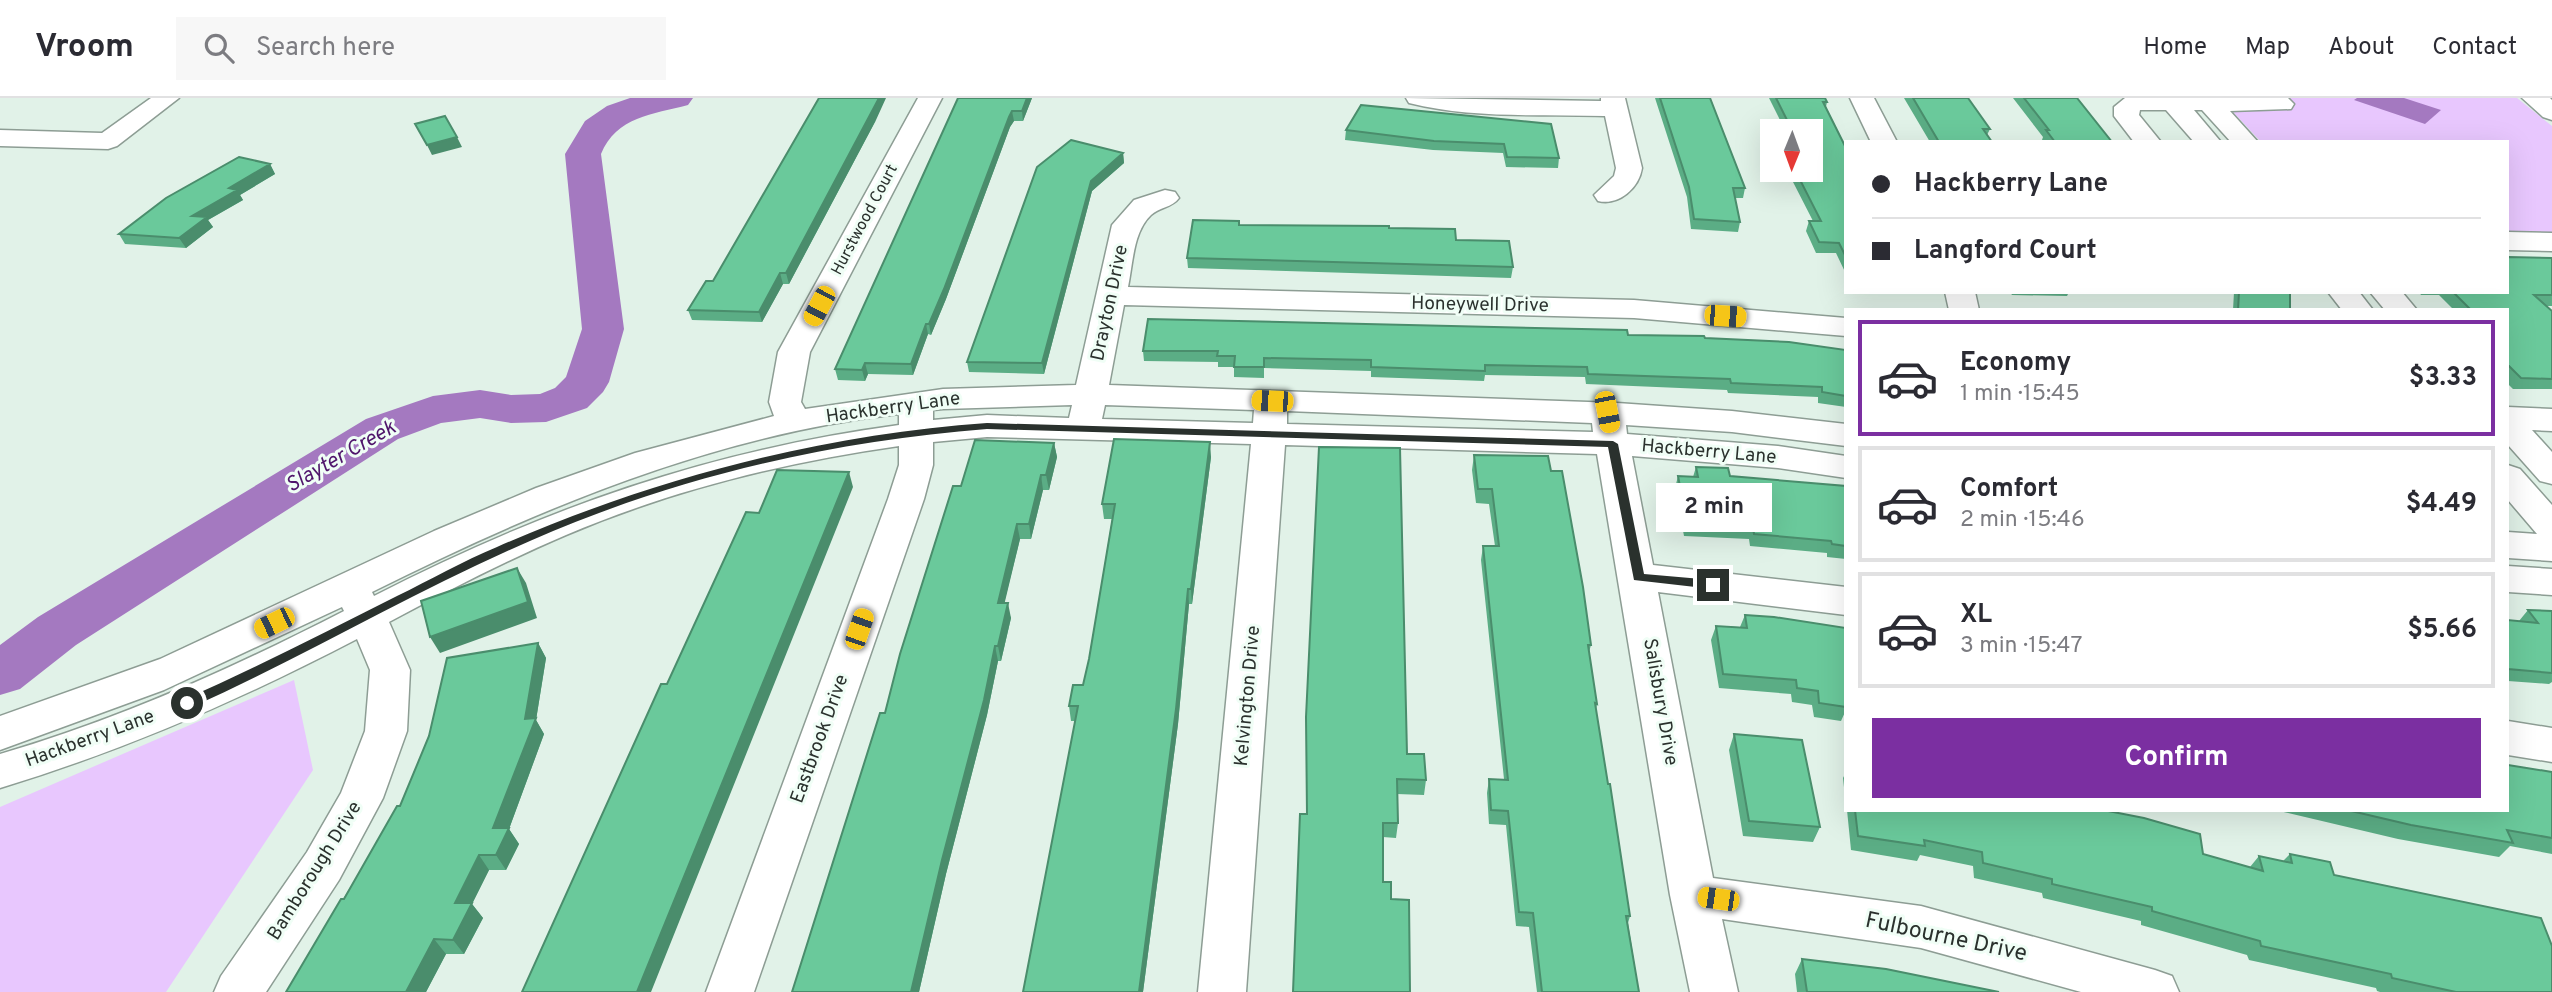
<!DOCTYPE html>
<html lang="en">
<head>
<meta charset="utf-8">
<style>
  :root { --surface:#fff; --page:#f7f7f7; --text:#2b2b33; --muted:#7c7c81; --line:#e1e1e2; --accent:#7b2fa1 }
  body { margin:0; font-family:Overpass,sans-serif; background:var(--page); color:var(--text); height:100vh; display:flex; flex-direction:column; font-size:26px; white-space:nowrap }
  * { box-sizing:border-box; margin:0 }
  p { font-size:23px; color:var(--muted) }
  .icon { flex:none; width:38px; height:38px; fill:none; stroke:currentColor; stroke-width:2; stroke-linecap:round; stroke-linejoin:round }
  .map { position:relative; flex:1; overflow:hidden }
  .panel { position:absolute; left:1844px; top:210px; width:665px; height:504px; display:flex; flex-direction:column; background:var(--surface); border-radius:0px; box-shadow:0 7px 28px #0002 }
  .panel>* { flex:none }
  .guide { position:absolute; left:1844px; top:42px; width:665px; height:154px; border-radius:0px; box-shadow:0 7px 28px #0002; display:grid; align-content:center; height:154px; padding:0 28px; background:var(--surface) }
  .needle { width:46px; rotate:181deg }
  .tools { position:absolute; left:1760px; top:21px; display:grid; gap:14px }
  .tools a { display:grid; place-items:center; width:63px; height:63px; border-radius:0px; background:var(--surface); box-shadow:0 7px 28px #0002; font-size:35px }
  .end { position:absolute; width:32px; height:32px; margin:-16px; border:9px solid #2a312d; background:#fff; box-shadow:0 0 0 4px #fff }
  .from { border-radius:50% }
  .bubble { position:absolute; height:49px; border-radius:0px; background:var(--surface); box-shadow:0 7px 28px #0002; font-size:23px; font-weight:700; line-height:49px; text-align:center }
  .car { position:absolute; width:21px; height:42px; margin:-21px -10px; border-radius:9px; box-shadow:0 0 5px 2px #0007; background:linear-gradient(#f5c518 24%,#345 0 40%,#f5c518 0 76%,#345 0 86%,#f5c518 0) }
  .guide b { display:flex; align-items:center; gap:24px; height:66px; font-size:26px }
  .guide b+b { border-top:2px solid var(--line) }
  .guide i { width:18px; height:18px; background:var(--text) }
  ul { padding:12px 0 0; list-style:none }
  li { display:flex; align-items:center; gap:21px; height:116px; margin:0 14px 10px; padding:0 14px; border:4px solid var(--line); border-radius:0px }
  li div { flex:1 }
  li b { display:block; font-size:26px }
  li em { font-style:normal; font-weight:700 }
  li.selected { border-color:var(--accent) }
  li>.icon { width:63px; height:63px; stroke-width:1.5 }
  .primary-button { display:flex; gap:14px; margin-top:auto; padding:14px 28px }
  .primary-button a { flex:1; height:80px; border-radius:0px; background:var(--accent); color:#fff; font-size:28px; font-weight:700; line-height:80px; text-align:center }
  header { display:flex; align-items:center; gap:42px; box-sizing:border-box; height:98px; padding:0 35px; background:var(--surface); border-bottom:2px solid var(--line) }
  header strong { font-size:33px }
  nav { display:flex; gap:38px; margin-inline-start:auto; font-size:24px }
  .search { width:490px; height:63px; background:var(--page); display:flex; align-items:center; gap:18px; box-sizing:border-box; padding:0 24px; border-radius:0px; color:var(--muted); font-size:26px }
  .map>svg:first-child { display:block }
  .green { fill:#e8c7fe }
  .water { fill:#a479c0 }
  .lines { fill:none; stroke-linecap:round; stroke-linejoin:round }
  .river { fill:#a479c0; fill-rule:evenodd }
  .minor-casing { stroke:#8d9d94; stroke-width:3 }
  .minor { fill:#fff; fill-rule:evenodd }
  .wall { fill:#5bad85 }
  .shaded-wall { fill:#4a8d6c }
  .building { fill:#6ac99b; stroke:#4a8d6c; stroke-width:2 }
  .route { fill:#2a312d }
  .labels { text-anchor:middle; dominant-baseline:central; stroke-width:6; stroke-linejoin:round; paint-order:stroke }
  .far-street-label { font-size:16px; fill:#2a312d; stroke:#f0fef6 }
  .street-label { font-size:19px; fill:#2a312d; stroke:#f0fef6 }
  .water-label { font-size:21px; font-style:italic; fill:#4f156b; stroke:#f0fef6 }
  .near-street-label { font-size:23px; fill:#2a312d; stroke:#f0fef6 }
</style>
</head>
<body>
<header>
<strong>Vroom</strong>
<div class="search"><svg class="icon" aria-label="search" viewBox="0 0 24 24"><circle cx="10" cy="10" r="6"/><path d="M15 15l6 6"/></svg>Search here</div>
<nav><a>Home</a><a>Map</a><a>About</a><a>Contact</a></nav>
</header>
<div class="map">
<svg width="2552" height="894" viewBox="0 0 2552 894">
  <rect width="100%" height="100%" fill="#e1f2e8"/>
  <path class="green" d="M2220,0H2517L2552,28V139L2508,138V44H2261Z
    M294,582L313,672L166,894H0V709Z"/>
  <path class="water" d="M2357,0H2404L2441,12L2425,26L2354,2Z"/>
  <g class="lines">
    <path class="river" d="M630,0H693L688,7C653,16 616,19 601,56L624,231L609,284L603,294L587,310L546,324L511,325L480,320L441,325L398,341L76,547L20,591L0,597V547L38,519L366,321L433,298L480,292L511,297L540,296L555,290L566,279L582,231L565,56L585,23L607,8Z"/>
    <g class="minor-casing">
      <path id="minor" d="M151,0H179L117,48L108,51L0,48V32L102,35Z
        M918,0H942L810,254L801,304L805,311L943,291L1076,287L1112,127L1134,102L1165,92L1175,94L1179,100C1172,110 1159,109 1151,117C1133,134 1133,165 1128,189L1634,202L1846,220V238L1634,220L1124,207L1109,287L1617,305L1732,313L1846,326V348L1732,334L1626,327L1627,336L1778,348L1846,358V380L1778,370L1632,358L1653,467L1846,489V517L1658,494L1713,780L1921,808L2155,872L2172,878L2179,894H2081L1921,850L1722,821L1738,894H1690L1670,797L1597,356L1285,347L1246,894H1198L1251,346L987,339L933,344V367L924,401L754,894H706L888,401L899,367V348C785,364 672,392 566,437C505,463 447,493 389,524L410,572L407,633L383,700L339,782L266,894H214L221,878L307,754L341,695L365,633L370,572L357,541C242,601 125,652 0,690V656C120,621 233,570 344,513L342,509L164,592L0,652V618L160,561L434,433L536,390L635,355L774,318L769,304L778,254ZM1072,307L1069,320L987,317L933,322V312L943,311ZM1105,307L1254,312L1253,325L1102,321ZM1287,313L1592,325L1593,334L1287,326ZM899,316V327C707,353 546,410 374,498L372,494C538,411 713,337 899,316Z
        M1406,0L1601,3V0H1625L1642,70C1639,90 1619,108 1598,103L1594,97L1614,78L1616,70L1605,18C1541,16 1472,21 1409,5Z
        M1850,0H1874L1897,44H1871Z
        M2125,0H2288L2294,6L2291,11L2230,13L2258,44H2231L2202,12H2194L2221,44H2194L2166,12H2140L2139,17L2161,44H2134L2114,18V9Z
        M2522,0H2550L2552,2V22L2543,19Z
        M2508,134L2552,135V153L2508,152Z
        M1945,194H1975L1979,212H1949Z
        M2328,194H2359L2373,212H2342Z
        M2370,194H2402L2417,212H2385Z
        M2508,309L2552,311V333L2532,332L2552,354V386L2540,383L2508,347Z
        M2508,367L2520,371L2552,407V463L2508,460V434L2537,436L2508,402Z
        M2508,468L2552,471V497L2508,494Z
        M2508,623L2552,630V664L2508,657Z"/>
    </g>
    <use href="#minor" class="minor"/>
  </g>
  <path class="wall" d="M958,0H1032L1023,23H1014L1010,29L946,201L931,237L928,236L913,277L868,276L865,283L838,282L835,271Z
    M1655,0H1710L1745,90L1743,100H1735L1740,124L1738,134L1691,131L1687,99Z
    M1769,0H1825L1827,4L1826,9L1846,50V176L1836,155H1816L1806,133L1809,123H1813L1793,84L1796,74H1797L1796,72H1811V33H1781L1783,28Z
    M1904,0H1968L1990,31L1987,37L1992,44H1930Z
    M2013,0H2077L2112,44H2044L2042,42L2043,39Z
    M1361,7L1559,60L1558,70L1506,69L1503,55L1433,52L1345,42L1346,32Z
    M876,22L789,186H783L762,224L692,222L688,212Z
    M1123,55L1124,65L1092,93L1044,276L969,274L967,264L1037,69Z
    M270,66L275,76L240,97L243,102L208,122L213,129L186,150L125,146L119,136Z
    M1240,127L1389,130L1513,169L1511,180L1188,170L1187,160Z
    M2552,160V208H2546L2552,213V291H2513L2508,286V212H2454L2439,197H2421L2419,194H2508Z
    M2010,194H2069L2067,198L2012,197Z
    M2234,194H2290V212H2233Z
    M1628,237L1705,240L1846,252V309L1818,305V299L1728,295L1727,292L1586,286L1585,279L1485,277L1484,283L1371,279V273L1264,270V280L1234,279V269H1218V264L1144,263L1143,253Z
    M1054,345L1057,359L1049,392H1043L1031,441H1020L1004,505L1011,520L1001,563H998L987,617L946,776L919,894H792L961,388Z
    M1474,357L1551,373L1591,547L1589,554L1597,606L1596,611L1630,818L1628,825L1639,894H1537L1529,829L1516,828L1506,727L1489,726L1487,695L1489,681H1504L1481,462L1483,448H1495L1489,406L1476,405L1472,372Z
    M1211,359L1192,506H1189L1178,626L1143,894H1023L1075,623H1071L1069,608L1083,587L1089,561L1112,421H1104L1102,406Z
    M1696,369L1730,378L1846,388V461L1827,459V455L1750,448L1749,441L1684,438L1675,390L1678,378L1693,379Z
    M2528,512L2552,513V584L2549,586L2508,583V522L2519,523Z
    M1745,517L1846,530V612L1841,623L1814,619L1812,607L1792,604L1791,596L1719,590L1711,542L1716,528L1740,529Z
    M538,545L546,560L536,622L544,636L509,731L519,746L506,772H489L472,806L483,820L464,856H446L426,894H286L400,708Z
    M1306,619L1407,656L1426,682L1424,697L1397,696L1398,725L1396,740L1383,739V784L1391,801L1410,894L1307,716Z
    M1734,636L1820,729L1813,744L1743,738L1729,652Z
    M1846,674V708L1843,680Z
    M2552,674V756L2510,748L2499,759L2398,741L2275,712H2508Z
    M1847,712H2103L2203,756L2250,769L2259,758L2283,763L2290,756L2334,777L2552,894H2380L2377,893L2376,890L2249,862L2247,857L2141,827V823L2043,800L2042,795L1974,780L1973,768L1920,757L1917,763L1851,752Z
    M1802,861L1999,894H1797L1795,876Z"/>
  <path class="shaded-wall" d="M879,0H886L876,22L789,186L786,175Z
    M1027,0H1032L1023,23L1022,13Z
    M1012,13L1014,23L1010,29L946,201L931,237L929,226L1009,19Z
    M457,39L462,49L432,57L427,47Z
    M1123,55L1124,65L1092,93L1044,276L1042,265L1091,83Z
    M270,66L275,76L240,97L243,102L208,122L213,129L186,150L179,140L192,118L229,90Z
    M780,175L783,186L762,224L759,214Z
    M926,226L928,236L913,277L911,266Z
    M865,265L868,276L865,283L862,272Z
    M1210,344L1211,359L1192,506L1191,491Z
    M1054,345L1057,359L1049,392L1046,377Z
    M849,374L853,389L651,894H637Z
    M1041,377L1043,392L1031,441L1029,426Z
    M1017,426L1020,441L1001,520L998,505Z
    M517,470L526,485L537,520L440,555L430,539Z
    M1188,491L1189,506L1178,626L1143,894H1139Z
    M1008,505L1011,520L1001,563L998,548Z
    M538,545L546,560L536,622L544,636L509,731L519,746L506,772L496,757L493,730L525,621Z
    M995,548L998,563L987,617L946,776L919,894H911L942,762Z
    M479,757L489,772L472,806L483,820L464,856L453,842L455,805Z
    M434,841L446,856L426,894H406Z"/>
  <path class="building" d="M819,0H879L786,175H780L759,214L688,212L706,183H713Z
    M958,0H1027L1022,13H1012L1009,19L944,191L929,226H926L911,266L865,265L862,272L835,271Z
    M1660,0H1710L1745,90H1733L1740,124L1694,121L1689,89Z
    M1776,0H1825L1827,4H1823L1846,50V159L1839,145L1819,144L1809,123H1821L1796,74H1805L1804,72H1811V33H1785L1782,28H1790Z
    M1913,0H1968L1990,31H1983L1992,44H1939Z
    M2024,0H2077L2112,44H2055L2046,32H2049Z
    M1361,7L1551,26L1559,60L1507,59L1504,46L1434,43L1346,32Z
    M445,18L457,39L427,47L415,26Z
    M1071,42L1123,55L1091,83L1042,265L967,264L1037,69Z
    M239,59L270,66L229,90L237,92L192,118L207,119L179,140L119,136L166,100Z
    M1193,122L1239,123V127L1389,128V130L1455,131L1456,142L1509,143L1513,169L1187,160Z
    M2508,159L2552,160V197H2534L2552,213V281L2521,280L2508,267V212H2471L2453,194H2508Z
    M2239,194H2290V212H2238Z
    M1148,221L1627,232L1628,237L1704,238L1705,240L1789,244L1846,252V298L1822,294V289L1731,285L1730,281L1588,276L1587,269L1485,267V273L1371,269V262L1264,260V269H1234L1235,258H1217L1218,253H1143Z
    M1114,341L1210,344L1191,491H1188L1176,611L1139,894H1023L1078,608H1069L1073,587H1083L1089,561L1115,406H1102Z
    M975,342L1054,345L1046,377H1041L1029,426H1017L998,505H1008L998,548H995L984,602L942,762L911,894H792L880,615H885L900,556L953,388H961Z
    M1319,349L1400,350L1407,656H1424L1426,682L1397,681L1398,725H1383V784H1391V801L1409,802L1410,894H1293L1300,716H1307L1306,619Z
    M1474,357L1548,358L1551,373H1562L1583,489L1591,547H1588L1597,606L1595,605L1608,686H1610L1630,818H1626L1639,894H1542L1533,815L1519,814L1508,713L1491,712L1489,681L1508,682L1483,448H1499L1492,391H1478Z
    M1696,369L1728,370L1730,378L1846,388V448L1832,446L1831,443L1754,436L1753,429L1687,425L1678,378L1698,379Z
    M777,372L849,374L637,894H522L661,586H667L746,414L759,415Z
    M517,470L528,504L430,539L421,503Z
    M2528,512L2552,513V575L2508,571V522L2538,525Z
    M1745,517L1774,519L1846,530V609L1819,605L1818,593L1797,590L1796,582L1723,576L1716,528L1747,530Z
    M538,545L525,621L536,620L493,730H509L496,757H479L455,805H472L453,842L434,841L406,894H286L341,801H344L397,708H400L429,638L447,560Z
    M1734,636L1802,642L1820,729L1749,723Z
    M2508,667L2552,674V740L2507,732L2513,745L2411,727L2347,712H2508Z
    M1855,712H2103L2144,720L2200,736L2203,756L2263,773L2259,758L2292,765L2290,756L2330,764L2334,777L2541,820L2552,848V894H2456L2392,880L2391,876L2261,848L2260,843L2152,813V809L2052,786V781L1983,765L1982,754L1924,742L1925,748L1858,738Z
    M1802,861L1886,871L1999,894H1807Z"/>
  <path class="route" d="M987,325L1613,343L1618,346L1644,476L1713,482L1719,487L1713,491L1634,482L1608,349L987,331C856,341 722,369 599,415C458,467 329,547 192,609L187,610L181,605L183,602C255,570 326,534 397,498C430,482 463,463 497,449C652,381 818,337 987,325Z"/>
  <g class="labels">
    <g class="far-street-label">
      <text transform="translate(865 122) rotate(-62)">Hurstwood Court</text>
    </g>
    <g class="street-label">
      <text transform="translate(1110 205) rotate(-78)">Drayton Drive</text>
      <text transform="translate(1480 207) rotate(1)">Honeywell Drive</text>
      <text transform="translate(893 310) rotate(-8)">Hackberry Lane</text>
      <text transform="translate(1709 354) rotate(5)">Hackberry Lane</text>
      <text transform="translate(1248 598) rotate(-85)">Kelvington Drive</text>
      <text transform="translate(1660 604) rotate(80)">Salisbury Drive</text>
      <text transform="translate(90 641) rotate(-20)">Hackberry Lane</text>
      <text transform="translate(820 641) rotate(-70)">Eastbrook Drive</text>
      <text transform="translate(315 773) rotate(-58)">Bamborough Drive</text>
    </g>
    <g class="water-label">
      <text transform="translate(341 359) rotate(-30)">Slayter Creek</text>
    </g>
    <g class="near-street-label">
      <text transform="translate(1946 840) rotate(12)">Fulbourne Drive</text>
    </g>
  </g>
</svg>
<div class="tools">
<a><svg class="needle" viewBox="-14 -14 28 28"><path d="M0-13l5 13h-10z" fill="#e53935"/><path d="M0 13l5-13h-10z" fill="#7c7c81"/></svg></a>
</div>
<i class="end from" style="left:187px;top:605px"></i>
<i class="end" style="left:1713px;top:487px"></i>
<div class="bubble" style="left:1656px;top:385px;width:116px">2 min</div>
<i class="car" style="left:819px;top:208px;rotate:208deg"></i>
<i class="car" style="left:1725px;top:218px;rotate:94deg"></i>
<i class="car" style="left:1272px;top:303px;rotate:272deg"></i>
<i class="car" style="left:1607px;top:314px;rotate:169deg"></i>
<i class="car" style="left:274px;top:525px;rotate:244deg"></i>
<i class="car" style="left:859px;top:531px;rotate:19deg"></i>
<i class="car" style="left:1718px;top:801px;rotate:278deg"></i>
<div class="guide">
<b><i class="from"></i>Hackberry Lane</b>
<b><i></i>Langford Court</b>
</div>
<section class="panel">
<ul>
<li class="selected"><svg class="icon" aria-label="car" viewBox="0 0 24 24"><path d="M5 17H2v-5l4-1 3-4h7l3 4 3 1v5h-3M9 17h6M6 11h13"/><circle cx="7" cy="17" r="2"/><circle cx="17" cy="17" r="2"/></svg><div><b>Economy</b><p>1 min · 15:45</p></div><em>$3.33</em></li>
<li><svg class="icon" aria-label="car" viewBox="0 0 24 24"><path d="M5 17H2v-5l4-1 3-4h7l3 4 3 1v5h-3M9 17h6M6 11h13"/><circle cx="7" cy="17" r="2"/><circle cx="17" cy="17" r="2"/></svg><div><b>Comfort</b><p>2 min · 15:46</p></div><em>$4.49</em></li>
<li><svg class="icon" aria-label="car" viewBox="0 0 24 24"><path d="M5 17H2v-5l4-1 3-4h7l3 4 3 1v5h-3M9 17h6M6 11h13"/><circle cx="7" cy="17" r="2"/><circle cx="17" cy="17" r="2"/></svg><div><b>XL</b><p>3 min · 15:47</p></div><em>$5.66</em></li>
</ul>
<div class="primary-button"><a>Confirm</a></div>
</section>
</div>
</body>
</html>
